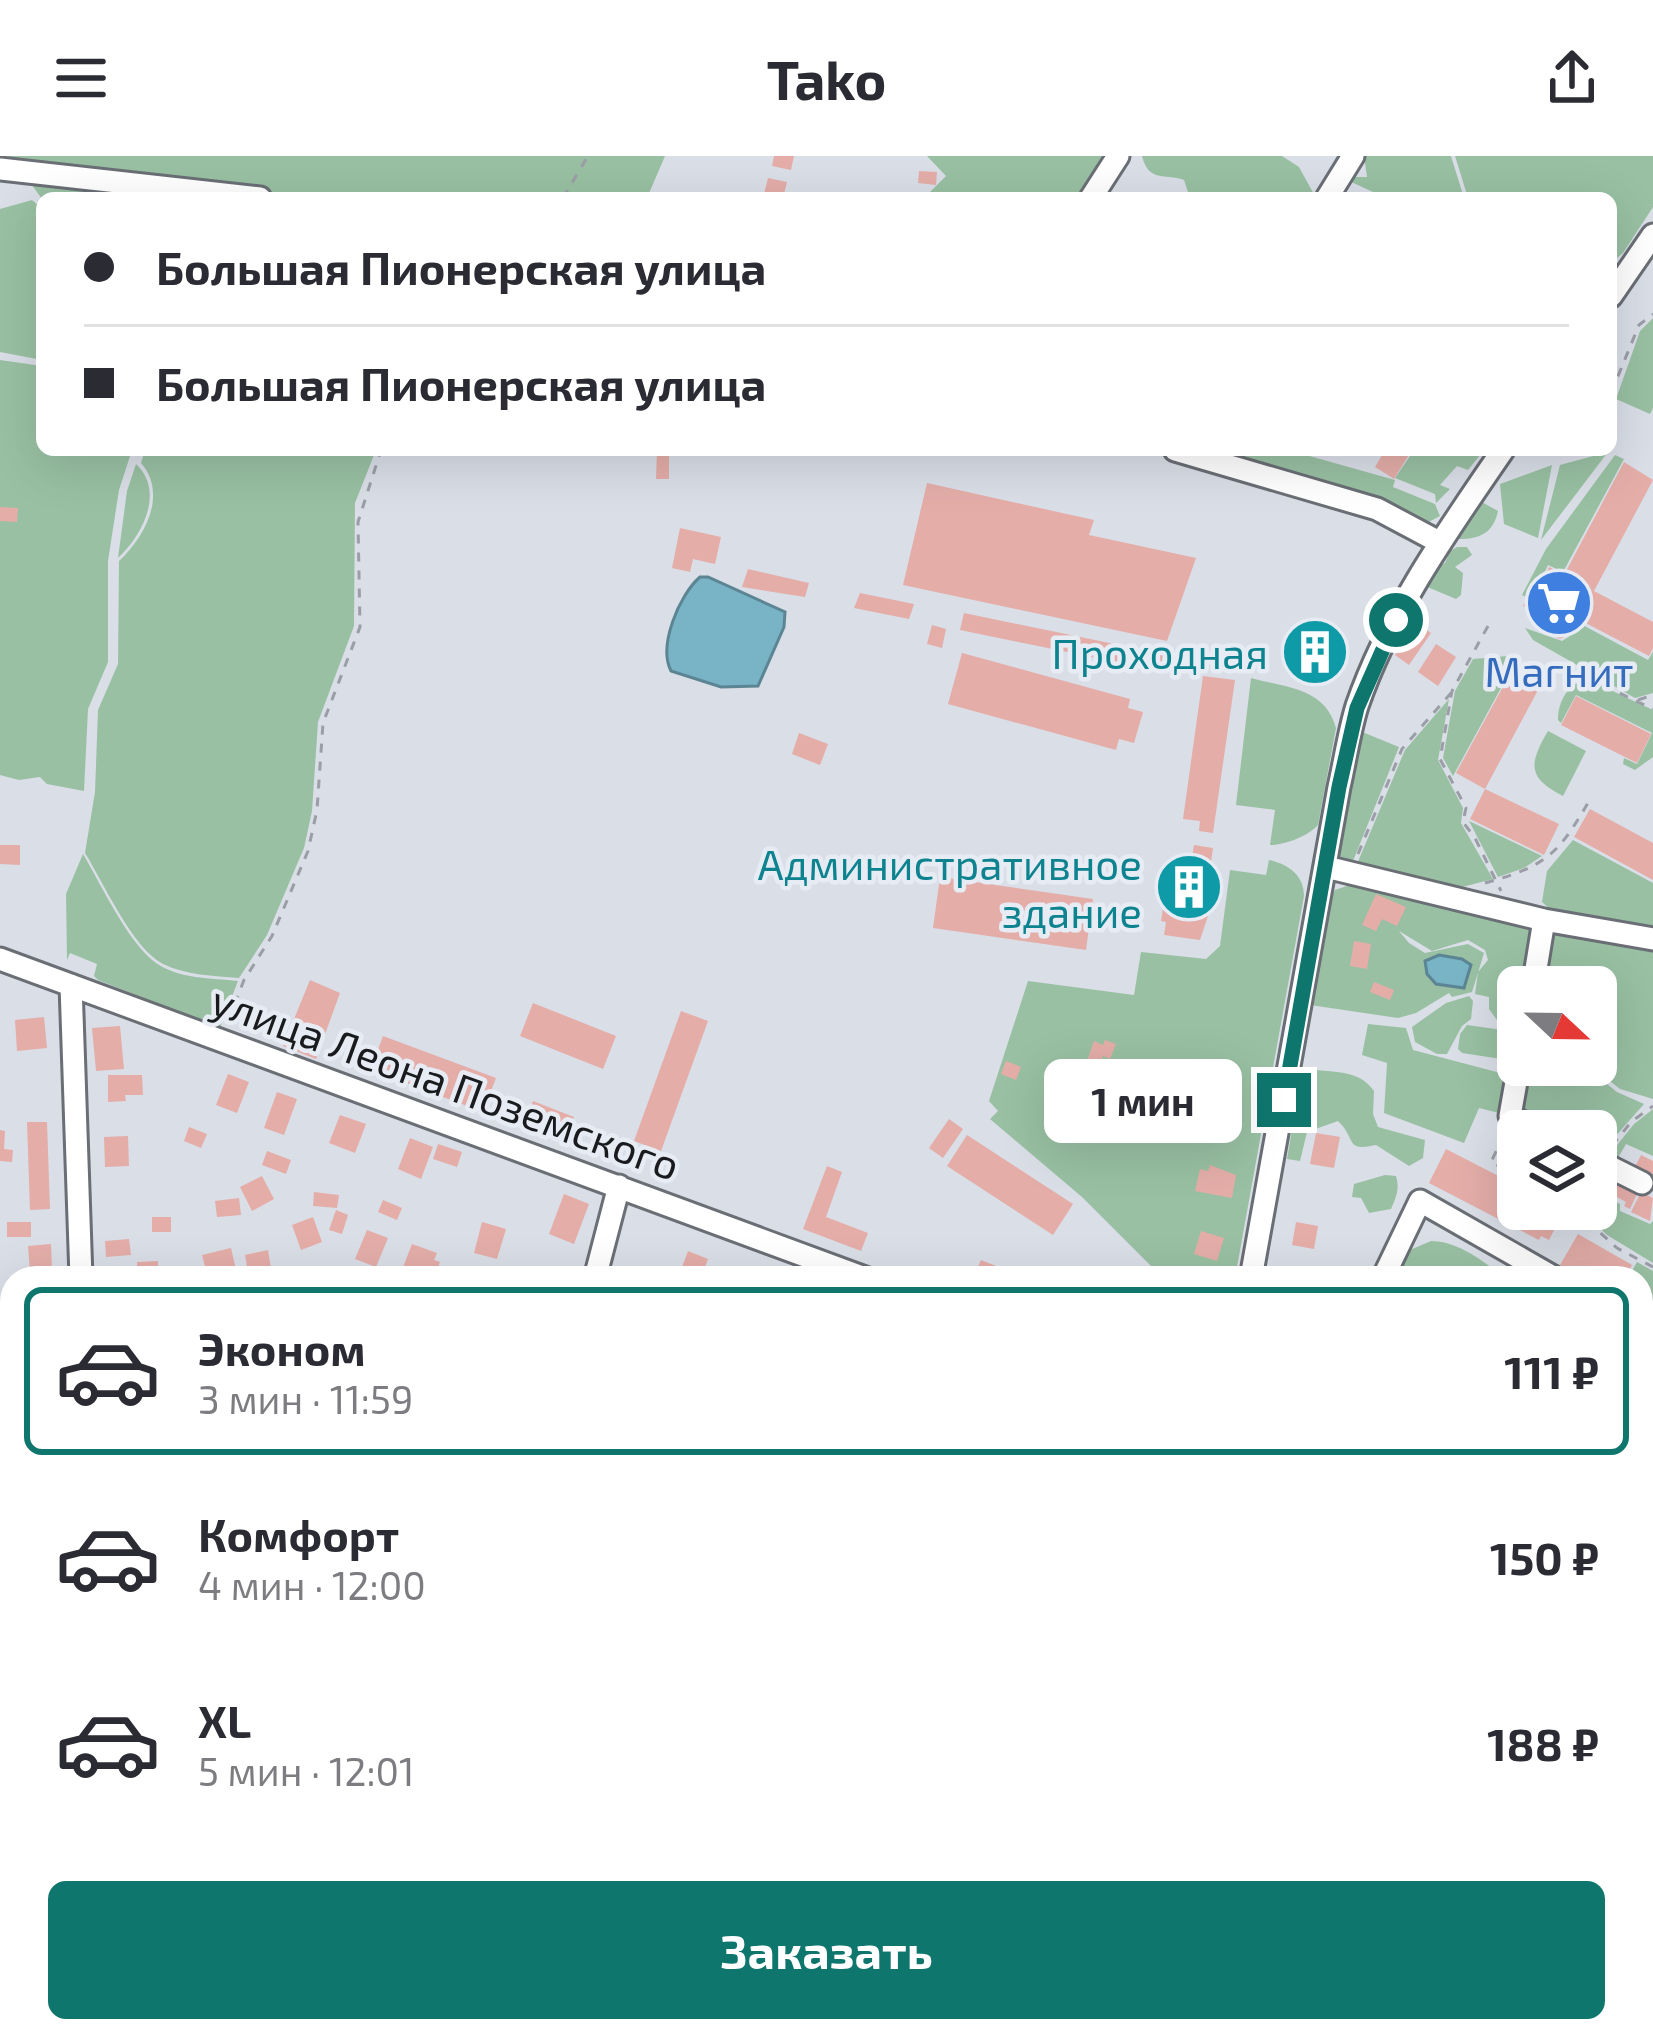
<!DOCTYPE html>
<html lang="ru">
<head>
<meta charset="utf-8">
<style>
  :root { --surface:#fff; --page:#f2f2f3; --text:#2b2b33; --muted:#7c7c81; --line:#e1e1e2; --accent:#0f766e }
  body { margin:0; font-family:"Exo 2",sans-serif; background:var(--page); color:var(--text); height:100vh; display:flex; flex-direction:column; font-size:45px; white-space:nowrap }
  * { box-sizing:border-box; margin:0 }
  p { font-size:39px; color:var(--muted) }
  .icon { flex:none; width:66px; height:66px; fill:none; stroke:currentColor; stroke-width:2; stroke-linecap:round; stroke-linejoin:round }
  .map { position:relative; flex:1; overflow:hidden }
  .details { position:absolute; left:0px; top:1110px; width:1653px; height:777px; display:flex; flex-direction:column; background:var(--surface); border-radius:36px 36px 0 0; box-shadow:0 12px 48px #0002 }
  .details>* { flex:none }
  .guide { position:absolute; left:36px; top:36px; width:1581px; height:264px; border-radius:18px; box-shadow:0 12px 48px #0002; display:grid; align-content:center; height:264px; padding:0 48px; background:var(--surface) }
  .needle { width:78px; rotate:112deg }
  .tools { position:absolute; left:1497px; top:810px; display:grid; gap:24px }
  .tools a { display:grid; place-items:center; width:120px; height:120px; border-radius:18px; background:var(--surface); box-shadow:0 12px 48px #0002; font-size:60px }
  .end { position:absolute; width:54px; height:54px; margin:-27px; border:15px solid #0f766e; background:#fff; box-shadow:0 0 0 6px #fff }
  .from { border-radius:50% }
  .bubble { position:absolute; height:84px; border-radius:18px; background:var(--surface); box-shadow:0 12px 48px #0002; font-size:39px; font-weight:700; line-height:84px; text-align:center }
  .guide b { display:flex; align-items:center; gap:42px; height:114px; font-size:45px }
  .guide b+b { border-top:3px solid var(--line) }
  .guide i { width:30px; height:30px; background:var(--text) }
  ul { padding:21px 0 0; list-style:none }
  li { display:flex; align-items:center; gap:36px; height:168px; margin:0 24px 18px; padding:0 24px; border:6px solid transparent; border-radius:18px }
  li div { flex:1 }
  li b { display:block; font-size:45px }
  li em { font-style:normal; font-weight:700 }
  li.selected { border-color:var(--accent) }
  li>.icon { width:108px; height:108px; stroke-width:1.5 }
  .cta { display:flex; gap:24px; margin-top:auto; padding:24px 48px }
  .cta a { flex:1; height:138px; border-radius:18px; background:var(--accent); color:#fff; font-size:48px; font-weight:700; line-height:138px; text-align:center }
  header { display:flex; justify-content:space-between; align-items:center; height:156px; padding:0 48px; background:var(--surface); font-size:54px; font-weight:700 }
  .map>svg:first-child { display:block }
  .green { fill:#99c0a3 }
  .water { fill:#79b3c6; stroke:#5c8594; stroke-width:3 }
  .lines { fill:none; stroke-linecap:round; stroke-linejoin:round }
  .stream { stroke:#5c8594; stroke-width:4.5 }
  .building { fill:#e4ada8 }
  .minor-casing { stroke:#6a6e75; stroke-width:27 }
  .path { stroke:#9b9ea6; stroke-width:3; stroke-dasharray:9 9; stroke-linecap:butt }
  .minor { stroke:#fff; stroke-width:21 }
  .route { stroke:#0f766e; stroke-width:15 }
  .labels { text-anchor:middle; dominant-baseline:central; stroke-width:9; stroke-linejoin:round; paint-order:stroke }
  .culture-label { font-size:42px; fill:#0d838f; stroke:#e7ecf4; text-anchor:end }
  .shop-label { font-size:42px; fill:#366cbe; stroke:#e7ecf4 }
  .street-label { font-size:42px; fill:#191b1e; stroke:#e7ecf4 }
</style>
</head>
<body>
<header><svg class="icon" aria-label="menu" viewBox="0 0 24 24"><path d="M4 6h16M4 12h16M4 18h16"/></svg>Tako<svg class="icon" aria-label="share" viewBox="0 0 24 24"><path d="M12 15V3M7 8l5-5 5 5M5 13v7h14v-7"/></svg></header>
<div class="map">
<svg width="1653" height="1885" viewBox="0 0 1653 1885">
  <rect width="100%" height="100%" fill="#dadee7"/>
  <path class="green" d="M0,0H665L647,42H308L0,6Z
    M927,0H1117L1086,42H924L946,20Z
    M1142,0H1282L1299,11L1316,42H1190L1184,24C1164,17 1149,27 1142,0Z
    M1364,0H1451L1464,42H1386L1347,24L1349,21H1367Z
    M1455,0H1653V51L1623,97L1611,107V42H1564L1555,37L1552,42H1468Z
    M29,25L140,37L136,42L42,43Z
    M32,44L39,50L38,61L42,64V204L0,196V53Z
    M1653,162V252L1650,258L1616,243L1640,175Z
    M0,204L42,210V294H132L119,334L108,405V506L88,553L84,635L47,628L40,621L19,624L0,619Z
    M145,294H376L355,347L354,470L318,566L312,655L304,692L267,779L239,822C213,820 186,819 163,808C133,793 103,726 85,697L95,636L98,554L118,508L119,405C145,381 168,338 141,307Z
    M1203,294H1288L1395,324L1393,331L1435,348L1440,360L1425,368L1362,337Z
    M1414,294H1484L1468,314L1457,310L1440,329L1450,333L1436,347L1435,338L1395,322Z
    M1608,296L1541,384L1560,309Z
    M1615,299L1624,303L1563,416L1548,409L1532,444L1522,439L1546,393Z
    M136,308C165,335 143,379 118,402L127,335Z
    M1552,309L1538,382L1504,368L1500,328Z
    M1478,344L1498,355C1493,379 1477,384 1454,383Z
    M1457,391H1467L1472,399L1455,411L1463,417L1461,439L1456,443L1425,430L1435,412L1445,407L1450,395Z
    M1577,466L1648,504L1653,496V537L1635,542L1533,484L1525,472L1562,485L1570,480Z
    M1519,499L1453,620L1443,602L1455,535L1473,503Z
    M1251,522C1287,532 1325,532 1336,572L1318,669C1307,681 1284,689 1270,689L1275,654L1236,649Z
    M1587,523L1653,554V601L1635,614L1623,608L1624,602L1637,608L1652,577L1576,539L1561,567L1558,564C1558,545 1568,528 1587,523Z
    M1449,543L1438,604L1463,652L1461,667L1493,723L1443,736L1354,715L1405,594Z
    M1355,573L1399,591L1349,715L1331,710Z
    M1548,575L1586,595L1563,640C1528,622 1528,609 1548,575Z
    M1469,665L1542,700L1524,712L1498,721Z
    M1573,684L1653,727V777L1553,756L1542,746L1547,715Z
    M83,698C101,728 128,787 156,807C179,823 211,822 238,825L220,872L98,824L94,820L97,808L70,797L67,804L66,738Z
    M1269,704C1288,708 1304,719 1304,740L1235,1122H1163L1082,1041L990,963L998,955L989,945L1028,825L1134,839L1141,796L1206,803L1220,790L1230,714L1266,719Z
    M1358,726L1527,770L1532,780L1527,831H1518L1517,869L1497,864L1489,853V841L1475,838L1478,816L1488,804L1485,794L1468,784L1432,795L1399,775L1409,787L1425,797L1468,788L1484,797L1472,836L1452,841L1449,837L1416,857L1398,862L1310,849L1326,750L1335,734Z
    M1547,772L1653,788V943L1620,933L1590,909H1596V831H1537Z
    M1469,840L1473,845L1471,863L1462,870L1447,898H1437L1415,886L1412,871L1446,847Z
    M1368,868L1406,872L1413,894L1512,920L1499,957L1479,952L1464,987L1384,957L1387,907L1362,899Z
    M1467,869L1510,875C1514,887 1516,895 1508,904L1462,897L1458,893L1460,878Z
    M1523,909H1583L1617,936L1644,948L1599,999L1596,996L1603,977L1551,955L1543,973L1514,959Z
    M1310,913C1334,917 1359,913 1374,935L1373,958L1378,971L1425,984L1423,1002L1409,1010L1376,989C1344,996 1357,983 1338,965L1307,976L1300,1005L1287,1003L1300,926Z
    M1653,953V1000L1626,988L1614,1009L1605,1004L1634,968Z
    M1385,1019L1396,1020C1400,1033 1396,1041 1391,1053L1369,1057L1361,1042L1352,1041L1354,1028Z
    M1596,1036L1620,1048V1055L1650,1068L1653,1065V1107L1607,1079L1580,1053H1596Z
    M1431,1085C1458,1085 1485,1106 1505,1122H1474L1446,1111L1430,1122H1388L1410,1094Z
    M1637,1106L1653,1115V1181L1641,1291V1122H1628Z
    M1641,1631L1653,1646V1772L1649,1781L1646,1863L1641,1867Z"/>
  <path class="water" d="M700,421H708L785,456L784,471L758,530L721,531L671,515C658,490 679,439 700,421Z
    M1439,799L1462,803L1471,809L1464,832L1436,828L1427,818L1425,805Z"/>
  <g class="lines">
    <path class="stream" d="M1641,1301L1653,1302
      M1267,1875L1269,1885"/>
  </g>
  <path class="building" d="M774,0H794L791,14L772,10Z
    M919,15L937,16L936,29L918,27Z
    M768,22L787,26L783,42H763Z
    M657,294H669V323H656Z
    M1385,294H1412L1394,323L1375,311Z
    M1624,306L1653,324L1594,435L1653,466V492L1649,500L1576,462L1567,480L1559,483L1535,469L1540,459L1523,450L1526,444L1533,447L1549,411L1564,419Z
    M927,327L1094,364L1089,379L1196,402L1167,485L903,429Z
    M0,351L18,352L17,366L0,365Z
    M680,372L721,381L715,408L693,403L690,416L672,412Z
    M748,413L809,427L805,441L742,431Z
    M860,437L914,448L909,463L854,452Z
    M964,457L1163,498L1160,515L960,474Z
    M1417,467L1431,477L1409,509L1395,499Z
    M932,469L946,473L942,492L927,488Z
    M1305,471L1341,490L1324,521L1288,502Z
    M1436,488L1456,501L1438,530L1418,516Z
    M962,497L1130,543L1128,552L1143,556L1134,587L1119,583L1116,594L948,548Z
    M1517,505L1545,521L1485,633L1559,668L1544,699L1470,663L1485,633L1456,617Z
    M1203,520L1235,524L1213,677L1199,675L1200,665L1183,663Z
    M1576,540L1651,578L1637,607L1561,569Z
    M799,577L828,588L820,609L792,598Z
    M1590,653L1653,687V724L1574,681Z
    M0,689H20V709L0,708Z
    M1194,689L1213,692L1204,756L1209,757L1200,784L1164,779L1166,766L1161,765L1163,752H1168L1175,705L1191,707Z
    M940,721L1093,743L1086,794L933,772Z
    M1376,738L1406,751L1397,770L1382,763L1376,775L1362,769Z
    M1354,785L1371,788L1367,813L1350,810Z
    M310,824L340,837L316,903L283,890Z
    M1374,826L1394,834L1390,844L1370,836Z
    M533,847L616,880L603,913L520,880Z
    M681,855L708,865L661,995L634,985Z
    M44,861L47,892L17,895L15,864Z
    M120,870L124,913L96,915L92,872Z
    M383,880L496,922L483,956L379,917L381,910L373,907Z
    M1105,884L1116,888L1110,903L1103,900L1100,910L1087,905L1094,885L1103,889Z
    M1006,905L1021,911L1016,924L1001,918Z
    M228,918L249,926L237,957L216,949Z
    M108,919H142L143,939H125L126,945L108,946Z
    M277,936L297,943L284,979L264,972Z
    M1210,938L1239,944L1234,967L1205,961Z
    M533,945L574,961L565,984L524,969Z
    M340,959L366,968L355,997L329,987Z
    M1553,960L1575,969L1573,975L1547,973Z
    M949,963L963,973L943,1002L929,992Z
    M27,966H47L50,1053L30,1054Z
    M189,971L207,978L201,992L184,985Z
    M0,974L5,975L4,993L13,994L12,1006L0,1005Z
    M1316,977L1340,981L1334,1012L1310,1008Z
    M967,979L1073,1048L1053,1079L947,1010Z
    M1518,979V1013L1503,1007Z
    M128,980L129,1010L105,1011L104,981Z
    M410,982L433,991L421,1023L398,1013Z
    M438,988L462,996L457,1011L433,1003Z
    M1446,993L1518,1030V1053H1557L1548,1069L1555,1072L1549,1084L1541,1080L1539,1084L1429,1027Z
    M267,995L291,1004L286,1018L262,1009Z
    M1641,999L1653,1005V1024L1633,1015Z
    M1210,1009L1236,1019L1232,1042L1195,1035L1200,1013L1208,1015Z
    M827,1010L842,1016L826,1061L868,1077L861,1095L803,1073Z
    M1596,1013L1639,1034L1630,1053L1624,1050L1626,1046L1596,1029Z
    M262,1020L274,1043L252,1055L240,1031Z
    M314,1036L339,1039L337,1052L313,1050Z
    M1641,1036L1653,1042L1650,1065L1631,1056Z
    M564,1038L589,1048L574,1088L549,1078Z
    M239,1042L241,1059L217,1061L215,1045Z
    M383,1044L402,1052L397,1064L378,1056Z
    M336,1054L348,1059L342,1078L329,1074Z
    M152,1061H171V1076H152Z
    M313,1061L322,1086L301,1094L292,1069Z
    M7,1066H31V1081H7Z
    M482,1066L506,1073L497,1103L474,1097Z
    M1296,1066L1318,1070L1314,1093L1292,1089Z
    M367,1074L388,1082L376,1111L355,1103Z
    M1201,1075L1224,1082L1217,1105L1194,1098Z
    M1578,1078L1632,1109L1625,1122H1583L1560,1109Z
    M129,1083L131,1099L106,1101L105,1085Z
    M51,1088L52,1114L30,1116L28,1090Z
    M412,1088L437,1097L434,1104L440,1106L435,1121L422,1116L420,1122L400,1119Z
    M231,1092L238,1122H208L202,1099Z
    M268,1094L271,1112L248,1116L245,1099Z
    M688,1095L708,1103L705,1111L713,1114L710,1122H678Z
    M981,1104L1026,1122H973Z
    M158,1105V1122H137V1106Z
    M0,1187H7L9,1216H0Z
    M1641,1488L1653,1504V1553L1641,1537Z
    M12,1611L9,1638H0V1612Z
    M11,1646L12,1666L0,1667V1648Z
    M47,1875H77V1885H47Z
    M790,1875H818L815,1885H786Z
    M1568,1875H1593L1600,1885H1553Z"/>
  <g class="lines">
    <g class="minor-casing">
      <path id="minor" d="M0,13L260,42
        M1091,42L1118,0
        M1327,42L1353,0
        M1611,140L1653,79
        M1175,294L1377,353L1439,386
        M1326,711L1544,764L1653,783
        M0,803L865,1122
        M71,829L81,1122
        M1533,831L1544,764
        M1519,909L1510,960L1540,975
        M1596,1004L1642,1027
        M595,1122L619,1030
        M1251,1122L1339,631C1345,605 1349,576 1357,550C1389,457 1448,374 1503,294
        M1383,1122L1420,1045L1555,1122
        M0,1591H12
        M1641,1597L1653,1613
        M1648,1868L1653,1875
        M115,1875V1885
        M858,1875L859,1885
        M1129,1875L1139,1885
        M1453,1875L1457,1885
        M422,1885L424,1875
        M1054,1885L1057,1875
        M1299,1885L1302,1875
        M1317,1885L1320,1875
        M1386,1885V1875
        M1406,1885L1407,1875"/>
    </g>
    <path class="path" d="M563,42L588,0
      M1611,237L1639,169L1653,158
      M1488,470L1452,535L1440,603L1466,652L1463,666L1475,682L1501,735
      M1571,514L1653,553
      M1638,544L1653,539
      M1358,698L1402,593L1451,537
      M1485,727C1546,710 1558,699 1589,645
      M228,865L244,824L272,780L308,695L317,654L323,567L360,471L358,366L381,294
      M1504,979L1491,1006L1518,1020
      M1612,990L1631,966L1653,950
      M1574,1053L1617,1092L1653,1111
      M1641,1323L1653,1232
      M1641,1348H1653
      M1641,1450L1653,1445
      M1641,1456L1653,1465
      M1647,1630L1653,1645
      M1651,1846L1653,1777
      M1618,1885L1631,1876"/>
    <use href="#minor" class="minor"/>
  </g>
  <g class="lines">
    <path class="route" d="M1284,944L1339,631L1357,552L1396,464"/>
  </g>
  <defs>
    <g id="supermarket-disc" transform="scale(3.45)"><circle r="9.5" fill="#3f7fe0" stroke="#e7ecf4"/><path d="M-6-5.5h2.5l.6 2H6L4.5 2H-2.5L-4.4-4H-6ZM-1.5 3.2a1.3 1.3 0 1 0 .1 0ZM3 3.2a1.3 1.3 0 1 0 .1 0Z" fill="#fff"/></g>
    <g id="building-disc" transform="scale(3.45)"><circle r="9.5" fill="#0f9aa8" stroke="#e7ecf4"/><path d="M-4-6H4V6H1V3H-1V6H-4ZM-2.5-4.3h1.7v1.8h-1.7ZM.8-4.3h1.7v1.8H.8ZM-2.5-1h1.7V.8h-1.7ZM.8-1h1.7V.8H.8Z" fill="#fff"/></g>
  </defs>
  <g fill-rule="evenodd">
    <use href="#supermarket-disc" x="1559" y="447"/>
    <use href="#building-disc" x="1315" y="496"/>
    <use href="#building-disc" x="1189" y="731"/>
  </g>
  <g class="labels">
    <g class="culture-label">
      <text x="1268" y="496">Проходная</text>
      <text x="1142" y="707">Административное<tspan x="1142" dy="48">здание</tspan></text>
    </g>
    <g class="shop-label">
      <text x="1559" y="514">Магнит</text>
    </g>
    <g class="street-label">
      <text transform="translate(446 925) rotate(20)">улица Леона Поземского</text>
    </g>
  </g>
</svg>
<div class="tools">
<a><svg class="needle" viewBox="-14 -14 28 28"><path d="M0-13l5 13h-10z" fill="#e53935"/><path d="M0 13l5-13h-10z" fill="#7c7c81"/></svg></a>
<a><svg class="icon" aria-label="layers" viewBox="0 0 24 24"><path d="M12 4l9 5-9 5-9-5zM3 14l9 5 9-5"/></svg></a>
</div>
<i class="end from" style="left:1396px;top:464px"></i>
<i class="end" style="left:1284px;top:944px"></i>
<div class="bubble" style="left:1044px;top:903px;width:198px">1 мин</div>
<div class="guide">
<b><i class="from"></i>Большая Пионерская улица</b>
<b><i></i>Большая Пионерская улица</b>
</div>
<section class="details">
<ul>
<li class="selected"><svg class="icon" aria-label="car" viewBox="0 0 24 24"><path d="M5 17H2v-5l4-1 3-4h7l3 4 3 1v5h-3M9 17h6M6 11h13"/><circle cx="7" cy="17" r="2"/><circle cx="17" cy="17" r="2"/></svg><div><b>Эконом</b><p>3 мин · 11:59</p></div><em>111 ₽</em></li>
<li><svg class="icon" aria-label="car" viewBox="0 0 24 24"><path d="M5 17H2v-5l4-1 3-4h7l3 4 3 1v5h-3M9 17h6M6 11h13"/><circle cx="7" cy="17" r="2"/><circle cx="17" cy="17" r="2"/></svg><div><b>Комфорт</b><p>4 мин · 12:00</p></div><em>150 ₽</em></li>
<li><svg class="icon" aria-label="car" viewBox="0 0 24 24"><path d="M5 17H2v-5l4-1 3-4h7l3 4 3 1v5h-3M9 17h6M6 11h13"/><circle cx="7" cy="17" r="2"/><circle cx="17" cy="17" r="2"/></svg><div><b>XL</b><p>5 мин · 12:01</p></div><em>188 ₽</em></li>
</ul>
<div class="cta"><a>Заказать</a></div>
</section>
</div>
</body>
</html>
